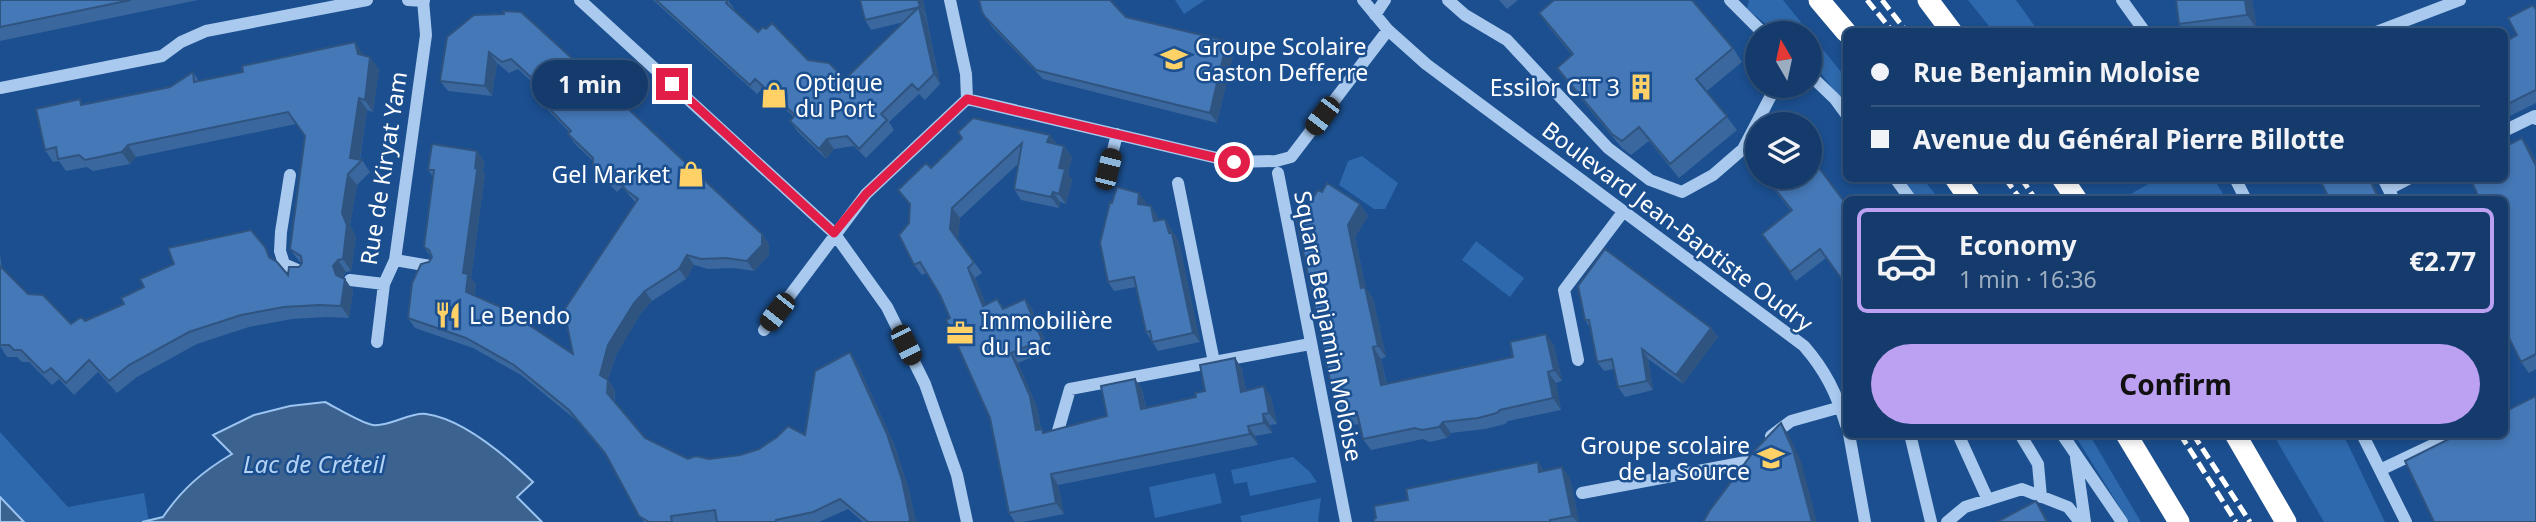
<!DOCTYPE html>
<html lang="en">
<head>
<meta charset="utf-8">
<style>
  :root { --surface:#143b6b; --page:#1d4271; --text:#f1f3f6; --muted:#9dadc1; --line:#33557e; --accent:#bca0f2 }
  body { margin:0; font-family:"Noto Sans",sans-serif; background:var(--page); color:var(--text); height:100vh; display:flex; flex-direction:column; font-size:26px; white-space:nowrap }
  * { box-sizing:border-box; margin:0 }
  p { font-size:23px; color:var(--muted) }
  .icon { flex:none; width:38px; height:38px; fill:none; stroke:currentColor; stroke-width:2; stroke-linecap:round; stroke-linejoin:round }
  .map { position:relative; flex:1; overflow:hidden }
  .details { position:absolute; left:1843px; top:196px; width:665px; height:242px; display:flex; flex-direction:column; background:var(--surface); border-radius:10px; box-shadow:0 4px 10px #0003,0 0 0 2px var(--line) }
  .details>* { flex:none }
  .top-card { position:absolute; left:1843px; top:28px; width:665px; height:154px; border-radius:10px; box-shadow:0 4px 10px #0003,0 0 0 2px var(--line); display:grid; align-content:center; height:154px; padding:0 28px; background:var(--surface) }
  .needle { width:46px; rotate:351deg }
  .tools { position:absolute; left:1745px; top:21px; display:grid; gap:14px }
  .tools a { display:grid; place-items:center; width:77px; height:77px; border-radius:50%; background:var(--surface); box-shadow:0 4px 10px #0003,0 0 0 2px var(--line); font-size:35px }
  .end { position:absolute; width:32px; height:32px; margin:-16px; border:9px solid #e11d48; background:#fff; box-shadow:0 0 0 4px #fff }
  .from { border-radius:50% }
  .bubble { position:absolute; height:49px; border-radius:24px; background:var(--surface); box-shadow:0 4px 10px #0003,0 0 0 2px var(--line); font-size:23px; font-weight:700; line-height:49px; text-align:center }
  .car { position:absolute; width:21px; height:42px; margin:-21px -10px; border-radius:9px; box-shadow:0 0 5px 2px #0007; background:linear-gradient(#222 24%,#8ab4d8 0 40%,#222 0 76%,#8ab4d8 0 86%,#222 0) }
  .top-card b { display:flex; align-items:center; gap:24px; height:66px; font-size:26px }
  .top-card b+b { border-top:2px solid var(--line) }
  .top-card i { width:18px; height:18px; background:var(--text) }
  ul { padding:12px 0 0; list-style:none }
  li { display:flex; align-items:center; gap:21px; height:105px; margin:0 14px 10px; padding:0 14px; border:4px solid transparent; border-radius:10px }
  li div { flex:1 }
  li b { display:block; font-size:26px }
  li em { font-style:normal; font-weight:700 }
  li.current { border-color:var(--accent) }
  li>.icon { width:63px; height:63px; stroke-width:1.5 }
  .primary-button { display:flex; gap:14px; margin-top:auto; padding:14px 28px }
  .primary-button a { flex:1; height:80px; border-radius:42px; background:var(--accent); color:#111; font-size:28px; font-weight:700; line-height:80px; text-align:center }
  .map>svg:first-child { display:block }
  .green { fill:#2e69ad }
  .water { fill:#3c6290; stroke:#9cc4f0; stroke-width:2 }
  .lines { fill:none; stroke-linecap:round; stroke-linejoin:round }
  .minor { stroke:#a9c9ee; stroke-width:12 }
  .highway { stroke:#fff; stroke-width:21 }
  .rail { stroke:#fff; stroke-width:5; stroke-dasharray:12 5; stroke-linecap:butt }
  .wall { fill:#3a679d }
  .shaded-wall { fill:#305480 }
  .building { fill:#4478b7; stroke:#305480; stroke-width:2 }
  .route { stroke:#e11d48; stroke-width:9 }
  .labels { text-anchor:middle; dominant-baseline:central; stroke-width:5; stroke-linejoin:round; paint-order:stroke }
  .poi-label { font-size:23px; fill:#fff; stroke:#1b4f8f; text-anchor:start }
  .street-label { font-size:23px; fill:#fff; stroke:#1b4f8f }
  .water-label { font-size:24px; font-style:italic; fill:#b5d3f5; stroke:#1b4f8f }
</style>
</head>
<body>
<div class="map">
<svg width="2536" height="522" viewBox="0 0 2536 522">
  <rect width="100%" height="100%" fill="#1b4f8f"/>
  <path class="green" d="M1175,0H1205L1184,14Z
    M1749,0H1783L1846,78V106L1810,59V33H1777L1747,9Z
    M1968,0H2016L2038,31H1993Z
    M1362,156L1398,183L1385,209H1374L1339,185L1348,161Z
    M1901,179H1923L1939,199H1917Z
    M2157,179H2214L2226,199H2122Z
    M1476,241L1524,278L1510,297L1462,260Z
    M0,432L68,507L144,493L149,522H0Z
    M2074,434H2089L2141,522H2129Z
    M2273,434H2343L2385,522H2324Z
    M1293,457L1310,472L1317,482L1250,496L1247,482L1234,484L1231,470Z
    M1215,473L1222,503L1155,518L1149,487Z
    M1321,498L1318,522H1242L1240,516Z"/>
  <path class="water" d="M325,402C335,407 363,424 373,425C390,427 409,412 426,414C463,419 507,457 533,482L517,497L542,522H142L163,517C182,489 203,471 232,454L213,435L254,415L290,406Z
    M0,497L24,522H0Z"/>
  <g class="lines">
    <path class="minor" d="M408,0L424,1
      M580,0L834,233L887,307L925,384L957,475L967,522
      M950,0L966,74L967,99
      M1363,0L1388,30L1426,64L1804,346C1825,370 1837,394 1846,425
      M1448,0L1465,15L1507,40L1608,148L1650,180L1682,192L1713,175L1743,149L1776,86
      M1730,0L1763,33
      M2122,0L2145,32
      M1375,15L1385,0
      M2376,32L2460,0
      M1810,75L1835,99L1846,114
      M0,88L162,56L181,42L206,31L367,0
      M967,99L1234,162L1276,161L1291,157L1388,30
      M2504,131L2535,116L2536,119
      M1278,173L1346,522
      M290,175L281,232L280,251L284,264L302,272
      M1895,178L1911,200
      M2235,178L2246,200
      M2383,178L2394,200
      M1105,183L1117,134
      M1178,183L1214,362
      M2389,189L2410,178
      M395,260L430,266
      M350,280L384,284
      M764,330L866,194L967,99
      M377,342L384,284L395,260L426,35L423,0
      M1578,360L1564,290L1623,212
      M1058,431L1070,389L1310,344
      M1849,434L1865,522
      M1910,434L1931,522
      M1958,434L1988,500
      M2020,434L2038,464L2041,497
      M2062,434L2122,522
      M2362,434L2406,522
      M1771,436L1791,421L1841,407
      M2076,458L2085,522
      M2380,470L2456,434
      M1582,493L1746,462
      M1947,522L1965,507L2022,489L2068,507L2080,522"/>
    <path class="highway" d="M1819,0L1846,32
      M1928,0L1952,32
      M1955,178L1970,200
      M2062,178L2077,200
      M2126,434L2179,522
      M2235,434L2286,522"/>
    <path class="rail" d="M1867,0L1893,32
      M1882,0L1907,32
      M2005,178L2021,200
      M2021,178L2036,200
      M2180,434L2236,522
      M2193,434L2250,522"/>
  </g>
  <path class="wall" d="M0,0H198L0,41Z
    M653,0H728L735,10L734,11L758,32L808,60L845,79L904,22L871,30L865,20L923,0L940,84L925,100L919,94L889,122L894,130L866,158L854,146L834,149L826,159L797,131L790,121L794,117L762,89L757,94Z
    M1499,0H1518L1507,9Z
    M2252,0L2257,29L2235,32H2185L2179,24Z
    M2536,8V103L2504,119V42L2517,35Z
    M1539,13L1733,48L1742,62L1707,91L1737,130L1679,178L1649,141L1631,155L1622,148L1566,81L1557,68L1572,55L1548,26Z
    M985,17H1126L1227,41L1234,51L1217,123L1043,79L992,27Z
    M447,37L587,72L594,82V86L762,234L769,244V255L754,271L733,268L708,269L694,265L686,279L652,301L641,313L616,355L608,380L615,390V402L645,438L688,459H709L740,455L805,435L857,363L894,444L909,490L916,522H863L848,509L819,522H644L608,458L576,420L521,375L473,348L415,328L408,318L431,257L424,247L433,177L428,170L477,151L484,161L483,171L485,174L471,278L476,284L474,296L573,354L635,202L622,187L617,192L600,176L593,166V161L575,144L568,134L570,133L542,104L530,85L532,82L518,69L509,73L497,63L492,96L448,91L440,81Z
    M364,55L379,69L373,112L367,110L360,160H362L370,172L357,185L350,225L356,237L351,271L346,272L342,278L345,279L353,291L349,318L327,317L292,319L249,327L197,344L137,377L117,393L98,372L74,395L59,379L52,385L29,362H22L17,357H7L0,346V254L2,269L28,294L71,324L274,260L288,275L299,267L302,263L299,261L290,249L305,136L296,124L136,157L130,164L93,171L87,167L66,171L59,161L53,162L45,150L84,104L170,87L193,72L199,81Z
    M958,132L1050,135L1057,144L1064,146L1072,157L1068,173L1072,180L1066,204L1060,202L1059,208L1021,200L1014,189L1018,164L960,218L958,239L982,273L975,278L986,305L997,299L1004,308L1025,299L1032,309L1049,350L1018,363L1037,407L1041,429L1045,433L1107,416L1142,389L1146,408L1196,397L1205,391L1235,358L1242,369L1246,390L1271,397L1277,424L1270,425L1272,433L1255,436L1258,445L1058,485L1064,514L1023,522H1015L1009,513L990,418L940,295L927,273L922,275L914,265L909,223L910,206L898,190L931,168L962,138Z
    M2522,138L2530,149L2536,162V369L2529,373L2521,362Z
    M1764,177L1846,204L1826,258L1796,281L1762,234L1791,211Z
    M1322,192L1360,204L1368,216L1355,237L1366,289L1373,298L1386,357L1381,359L1387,384L1513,357L1554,345L1562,381L1556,383L1561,410L1508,421L1505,424L1485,429L1451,433L1447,438L1430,442L1423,439L1371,450L1363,439L1360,424L1345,426L1337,415Z
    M1146,202L1145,205L1157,215L1158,221L1165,219L1179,242L1200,342L1158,351L1146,332L1136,287L1114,291L1108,282L1112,203Z
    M1578,286L1711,328L1718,337L1683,384L1648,359L1653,390L1625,397L1618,387L1614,369L1604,371L1597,362L1590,328L1585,320Z
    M1538,462L1544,471L1570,478L1579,522H1374L1408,500Z"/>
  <path class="shaded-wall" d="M918,0H923L926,16L920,7Z
    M2245,0H2252L2257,29L2247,15Z
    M919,7L926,17L940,84L934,74Z
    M1227,41L1234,51L1217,123L1210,113Z
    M355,42L363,54L367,66L358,54Z
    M489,52L497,63L492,96L485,86Z
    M370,57L379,69L373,112L365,100Z
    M587,72L594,82V89L587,79Z
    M359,98L367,110L359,163L350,158Z
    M1050,135L1058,145L1047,142Z
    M2522,138L2530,149L2536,162V166Z
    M827,139L834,149L826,159L819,149Z
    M128,145L136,157L130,164L122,152Z
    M1064,146L1072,157L1068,173L1072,180L1066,204L1059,194V168Z
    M477,151L484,161L483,171L485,174L471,278L476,284L473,302L466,292L463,273Z
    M348,174L357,185L350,225L356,237L351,271L343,259L342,213Z
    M2369,178H2371L2381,200H2379Z
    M1053,192L1060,202L1059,208L1051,197Z
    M1139,193L1146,202L1144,213L1138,204Z
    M1360,204L1368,216L1355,237L1366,289L1373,298L1386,357L1378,346L1361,288L1348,225Z
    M1151,206L1157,215L1160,231L1154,221Z
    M952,208L960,218L958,239L950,229Z
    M1165,219L1179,242L1200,342L1193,333Z
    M762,234L769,244V255L754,271L747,261Z
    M687,255L694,265L686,279L679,269Z
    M338,260L346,272L341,278L345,279L353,291L349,318L341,306L336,275L333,266Z
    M968,268L975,278L991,316L983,306Z
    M645,291L652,301L641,313L616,355L608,380L615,390L614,403L607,393L600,375L608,345L634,303Z
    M1025,299L1032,309L1049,350L1042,340Z
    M1711,328L1718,337L1683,384L1676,375Z
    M1546,334L1554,345L1562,381L1554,370Z
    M1373,347L1381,359L1389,396L1381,385Z
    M1642,349L1648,359L1653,390L1647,381Z
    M850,352L857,363L894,444L909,490L916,522H909Z
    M1011,353L1018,363L1037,407L1043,441L1036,430Z
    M1235,358L1242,369L1248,402L1241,392Z
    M1548,372L1556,383L1561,410L1553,398Z
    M1135,379L1142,389L1148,419L1141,409Z
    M1264,386L1271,397L1277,424L1269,413Z
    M1263,414L1270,425L1272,433L1264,423Z
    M1443,422L1451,433L1447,438L1439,427Z
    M1781,423L1789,435L1801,461L1817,522H1812Z
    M1248,426L1255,436L1258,445L1250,434Z
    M1538,462L1545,473L1539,472Z
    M1562,467L1570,478L1579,522H1577L1572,516Z
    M1051,474L1058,485L1064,514L1056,503Z
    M2036,501L2045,515L2049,522H2047Z"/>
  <path class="building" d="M0,0H131L0,27Z
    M656,0H728L726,3L758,32L763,27L766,29L772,23L808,60L829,63L845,79L919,7L934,74L918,90L912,84L881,114L887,120L859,149L847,136L827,139L819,149L790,121L795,115L755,79L750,85Z
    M860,0H918L920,7L865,20Z
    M979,0H1110L1126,17L1227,41L1210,113L1036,70L985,17L982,12Z
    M1554,0H1692L1733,48L1696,79L1727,116L1670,164L1639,127L1622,141L1612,134L1557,68L1573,54L1539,13Z
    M2176,0H2245L2247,15L2179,24Z
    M2533,5L2536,10V90L2504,106V42L2517,35L2508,18Z
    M503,11L521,12L587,72V79L621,110L625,106L762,234V245L747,261L726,258L701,259L687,255L679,269L645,291L634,303L608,345L600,375L608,380L607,393L645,438L688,459L696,456L709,459L740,455L759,449L777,437L788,426L805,435L815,371L850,352L887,434L902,480L910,519L909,522H868L840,499L813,512L776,520L775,522H717L715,510L671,516L672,522H649L639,516L605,453L569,410L514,365L466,338L408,318L412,283L421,264L429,262L432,257L429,250L424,247L434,170H428L432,144L477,151L475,169L478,164L463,273L468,274L466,292L505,309L573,354L564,310L638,199L626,190L615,177L610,181L593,166V158L568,134L571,131L535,94L537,91L530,85L533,79L511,59L502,62L489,52L485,86L440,81L447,37L474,15L504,14Z
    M355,42L358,54L370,57L365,100L359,98L350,158L362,160L348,174L342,213L347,225L343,259L338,260L333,266L336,275L345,279L341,306L319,305L284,307L241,315L189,332L129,365L109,381L89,360L66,383L51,368L44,373L21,350H14L9,345H0V266L28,294L43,295L71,324L81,317L85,321L124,304L121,298L144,287L140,279L174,264L168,248L251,230L265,247L269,257L277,262L288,275L289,267H299L302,263L301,256L290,249L305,136L288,112L128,145L122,152L85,160L79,155L58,159L56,147L45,150L36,109L80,99L81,105L170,87L193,72L194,82L243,72L242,66Z
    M973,118L1050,135L1047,142L1064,146L1059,168L1065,169L1059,194L1053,192L1051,197L1014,189L1022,143L952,208L950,229L974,262L968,268L983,306L997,299L1003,309L1025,299L1042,340L1011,353L1030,396L1036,430L1042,429L1043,433L1107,416L1101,386L1135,379L1141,409L1196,397L1195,393L1205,391L1200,365L1235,358L1241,392L1264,386L1269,413L1263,414L1264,423L1248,426L1250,434L1051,474L1056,503L1009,513L990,418L946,320L950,318L940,295L920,262L914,265L899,235L909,223L910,204L898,190L926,163L931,168L962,138L958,132Z
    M2522,138L2536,166V354L2521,362L2504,328V200H2480L2470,178H2504V147Z
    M1810,156L1846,204V285L1820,249L1790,272L1762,234L1792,210L1765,177H1810Z
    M2319,178H2369L2379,200H2330Z
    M1327,183L1360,204L1348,225L1361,288L1365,287L1378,346L1373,347L1381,385L1513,357L1510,342L1546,334L1554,370L1548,372L1553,398L1500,410L1497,413L1478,418L1443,422L1439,427L1422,430L1415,428L1363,439L1357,412L1337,415L1297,222L1318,190L1322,192Z
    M1117,187L1139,193L1138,204L1151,206L1154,221L1165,219L1169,233H1172L1193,333L1152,342L1150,331L1146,332L1134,277L1108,282L1100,243L1110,202L1112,203Z
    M1605,249L1711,328L1676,375L1642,349L1647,381L1618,387L1612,359L1597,362L1589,320H1585L1578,286Z
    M2536,396V522H2434L2405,461L2459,434H2504V412Z
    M1781,423L1793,450L1812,522H1703L1710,510L1754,451Z
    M1538,462L1539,472L1562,467L1572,516L1550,520V522H1374V519L1376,518L1374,506L1408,500L1406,489Z
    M2036,501L2047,522H1997Z"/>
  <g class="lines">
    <path class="route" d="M672,84L834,233L866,194L967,99L1234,162"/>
  </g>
  <defs>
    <g id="school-bare" transform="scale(2.1)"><path d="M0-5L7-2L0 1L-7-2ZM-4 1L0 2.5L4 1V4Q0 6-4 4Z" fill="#ffd166" stroke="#1b4f8f" stroke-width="2.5" paint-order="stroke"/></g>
    <g id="building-bare" transform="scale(2.1)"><path d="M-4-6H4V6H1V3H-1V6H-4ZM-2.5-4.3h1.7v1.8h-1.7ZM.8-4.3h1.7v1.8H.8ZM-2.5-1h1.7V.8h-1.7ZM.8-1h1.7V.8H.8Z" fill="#ffd166" stroke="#1b4f8f" stroke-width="2.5" paint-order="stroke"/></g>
    <g id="shop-bare" transform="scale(2.1)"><path d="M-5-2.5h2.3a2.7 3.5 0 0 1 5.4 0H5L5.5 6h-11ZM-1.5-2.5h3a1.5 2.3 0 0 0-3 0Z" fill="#ffd166" stroke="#1b4f8f" stroke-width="2.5" paint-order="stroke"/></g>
    <g id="restaurant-bare" transform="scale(2.1)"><path d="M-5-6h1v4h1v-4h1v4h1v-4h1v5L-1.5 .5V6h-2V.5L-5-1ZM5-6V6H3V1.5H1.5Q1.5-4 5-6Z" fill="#ffd166" stroke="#1b4f8f" stroke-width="2.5" paint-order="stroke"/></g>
    <g id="office-bare" transform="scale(2.1)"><path d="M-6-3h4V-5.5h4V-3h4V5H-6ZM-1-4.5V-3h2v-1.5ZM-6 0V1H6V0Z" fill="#ffd166" stroke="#1b4f8f" stroke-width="2.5" paint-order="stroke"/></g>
  </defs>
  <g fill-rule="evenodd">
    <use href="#school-bare" x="1174" y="59"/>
    <use href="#building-bare" x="1641" y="87"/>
    <use href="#shop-bare" x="774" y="95"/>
    <use href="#shop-bare" x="691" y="174"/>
    <use href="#restaurant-bare" x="448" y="315"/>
    <use href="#office-bare" x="960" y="333"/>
    <use href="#school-bare" x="1771" y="458"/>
  </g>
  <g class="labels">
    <g class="poi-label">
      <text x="1195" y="46">Groupe Scolaire<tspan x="1195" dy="26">Gaston Defferre</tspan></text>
      <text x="795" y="82">Optique<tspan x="795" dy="26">du Port</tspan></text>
      <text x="1620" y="87" text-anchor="end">Essilor CIT 3</text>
      <text x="670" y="174" text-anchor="end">Gel Market</text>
      <text x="469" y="315">Le Bendo</text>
      <text x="981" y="320">Immobilière<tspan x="981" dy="26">du Lac</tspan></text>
      <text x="1750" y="445" text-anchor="end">Groupe scolaire<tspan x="1750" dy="26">de la Source</tspan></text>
    </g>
    <g class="street-label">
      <text transform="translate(383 168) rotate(-81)">Rue de Kiryat Yam</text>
      <text transform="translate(1678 226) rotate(37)">Boulevard Jean-Baptiste Oudry</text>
      <text transform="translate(1329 326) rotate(79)">Square Benjamin Moloise</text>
    </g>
    <g class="water-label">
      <text x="314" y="463">Lac de Créteil</text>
    </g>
  </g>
</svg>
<div class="tools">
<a><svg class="needle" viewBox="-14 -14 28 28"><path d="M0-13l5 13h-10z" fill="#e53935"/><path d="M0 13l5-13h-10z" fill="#9dadc1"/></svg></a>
<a><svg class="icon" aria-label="layers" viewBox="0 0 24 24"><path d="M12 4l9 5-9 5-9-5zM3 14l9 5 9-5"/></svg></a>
</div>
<i class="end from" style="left:1234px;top:162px"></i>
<i class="end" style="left:672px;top:84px"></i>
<div class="bubble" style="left:532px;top:60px;width:116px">1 min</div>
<i class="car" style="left:1322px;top:116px;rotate:217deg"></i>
<i class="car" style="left:1108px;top:169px;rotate:14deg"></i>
<i class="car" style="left:777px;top:312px;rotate:218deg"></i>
<i class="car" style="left:906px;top:345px;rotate:154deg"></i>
<div class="top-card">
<b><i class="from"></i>Rue Benjamin Moloise</b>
<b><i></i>Avenue du Général Pierre Billotte</b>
</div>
<section class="details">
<ul>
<li class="current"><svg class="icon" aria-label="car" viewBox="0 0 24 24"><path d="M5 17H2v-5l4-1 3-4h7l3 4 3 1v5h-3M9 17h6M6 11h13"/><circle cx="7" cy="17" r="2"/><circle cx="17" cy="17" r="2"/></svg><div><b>Economy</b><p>1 min · 16:36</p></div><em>€2.77</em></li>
</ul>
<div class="primary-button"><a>Confirm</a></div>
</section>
</div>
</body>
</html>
